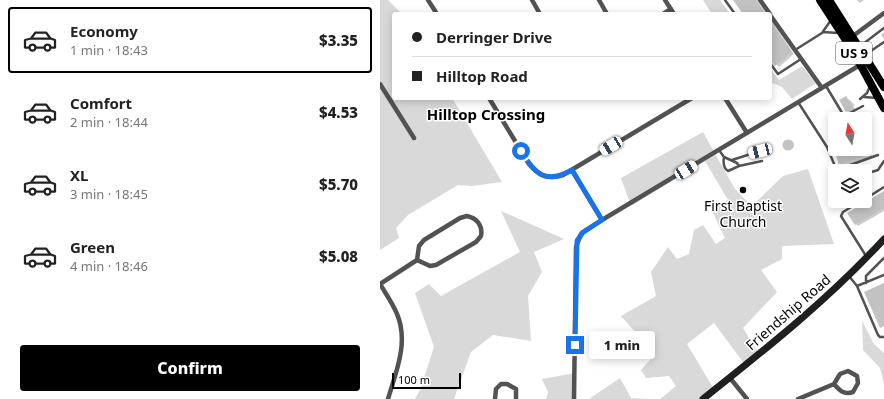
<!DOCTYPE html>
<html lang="en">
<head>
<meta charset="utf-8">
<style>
  :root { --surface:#fff; --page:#f2f2f2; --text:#222; --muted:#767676; --line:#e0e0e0; --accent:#000 }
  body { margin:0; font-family:"Noto Sans",sans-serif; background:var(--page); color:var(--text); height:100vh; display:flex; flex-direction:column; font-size:15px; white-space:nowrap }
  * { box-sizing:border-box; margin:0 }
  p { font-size:13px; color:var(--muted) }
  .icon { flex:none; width:22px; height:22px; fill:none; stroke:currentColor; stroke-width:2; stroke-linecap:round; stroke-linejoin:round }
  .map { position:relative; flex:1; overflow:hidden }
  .drawer { display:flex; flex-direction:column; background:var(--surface); width:380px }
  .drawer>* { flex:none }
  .guide { position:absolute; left:12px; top:12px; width:380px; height:88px; border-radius:4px; box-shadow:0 2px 10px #0003; display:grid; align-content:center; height:88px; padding:0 20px; background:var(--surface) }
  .needle { width:26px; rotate:349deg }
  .controls { position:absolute; left:448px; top:112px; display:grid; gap:8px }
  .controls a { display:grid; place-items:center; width:44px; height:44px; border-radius:4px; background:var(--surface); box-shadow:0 2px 10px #0003; font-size:20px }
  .scale { position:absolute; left:12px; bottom:10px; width:69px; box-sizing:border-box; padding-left:4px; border:2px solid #000; border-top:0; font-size:11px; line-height:14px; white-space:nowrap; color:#000; -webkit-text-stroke:3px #fff; paint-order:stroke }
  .end { position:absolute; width:18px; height:18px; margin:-9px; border:5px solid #1a73e8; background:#fff; box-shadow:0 0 0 2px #fff }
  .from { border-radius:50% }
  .bubble { position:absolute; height:28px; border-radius:4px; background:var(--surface); box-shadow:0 2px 10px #0003; font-size:13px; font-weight:800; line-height:28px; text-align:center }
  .car { position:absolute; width:12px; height:24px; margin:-12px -6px; border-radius:5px; box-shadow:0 0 3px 1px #0007; background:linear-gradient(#fff 24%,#345 0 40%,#fff 0 76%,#345 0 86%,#fff 0) }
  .guide b { display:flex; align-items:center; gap:14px; height:38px; font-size:15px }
  .guide b+b { border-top:1px solid var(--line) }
  .guide i { width:10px; height:10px; background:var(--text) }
  ul { padding:7px 0 0; list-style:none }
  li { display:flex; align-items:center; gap:12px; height:66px; margin:0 8px 6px; padding:0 12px; border:2px solid transparent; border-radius:4px }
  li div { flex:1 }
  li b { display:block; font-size:15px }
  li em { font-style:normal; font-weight:800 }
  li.active { border-color:var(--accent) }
  li>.icon { width:36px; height:36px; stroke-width:1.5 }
  .action { display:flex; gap:8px; margin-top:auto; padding:8px 20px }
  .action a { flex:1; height:46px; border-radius:4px; background:var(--accent); color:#fff; font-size:16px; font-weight:800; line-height:46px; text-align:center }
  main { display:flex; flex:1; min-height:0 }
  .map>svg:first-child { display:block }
  .green { fill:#d9d9d9 }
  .shadow { fill:#0003 }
  .building { fill:#c2c2c2 }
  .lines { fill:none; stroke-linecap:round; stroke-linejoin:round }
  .lane { stroke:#525252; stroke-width:2.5 }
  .street { stroke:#525252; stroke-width:4.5 }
  .secondary { stroke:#1f1f1f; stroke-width:7 }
  .highway { stroke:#000; stroke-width:8 }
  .route { stroke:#1a73e8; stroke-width:5 }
  .poi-dot { fill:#000; stroke:#fff; stroke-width:1.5 }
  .labels { text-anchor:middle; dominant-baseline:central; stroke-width:3; stroke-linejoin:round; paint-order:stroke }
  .shield { fill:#fff; stroke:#4c4c4c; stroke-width:1 }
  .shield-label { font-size:13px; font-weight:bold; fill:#000 }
  .poi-label { font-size:14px; fill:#000; stroke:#fff }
  .street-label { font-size:14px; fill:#000; stroke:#fff }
  .neighbourhood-label { font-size:15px; font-weight:bold; fill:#000; stroke:#fff }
</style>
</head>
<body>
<main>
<section class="drawer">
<ul>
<li class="active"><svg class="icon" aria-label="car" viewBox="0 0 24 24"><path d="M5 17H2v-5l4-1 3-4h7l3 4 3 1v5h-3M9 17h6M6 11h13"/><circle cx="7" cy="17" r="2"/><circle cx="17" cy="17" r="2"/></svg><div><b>Economy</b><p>1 min · 18:43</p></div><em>$3.35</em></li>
<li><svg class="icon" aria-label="car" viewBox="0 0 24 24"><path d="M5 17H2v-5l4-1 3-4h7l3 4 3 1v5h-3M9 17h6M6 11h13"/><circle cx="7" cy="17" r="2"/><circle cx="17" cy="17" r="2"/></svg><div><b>Comfort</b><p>2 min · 18:44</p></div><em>$4.53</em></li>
<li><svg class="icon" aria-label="car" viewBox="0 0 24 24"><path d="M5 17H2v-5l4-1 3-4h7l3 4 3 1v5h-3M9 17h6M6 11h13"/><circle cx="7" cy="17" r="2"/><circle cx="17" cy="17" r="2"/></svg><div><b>XL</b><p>3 min · 18:45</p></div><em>$5.70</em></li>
<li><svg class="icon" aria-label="car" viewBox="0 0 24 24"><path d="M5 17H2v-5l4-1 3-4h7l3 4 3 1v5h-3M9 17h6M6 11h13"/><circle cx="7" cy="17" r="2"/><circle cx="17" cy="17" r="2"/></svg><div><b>Green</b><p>4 min · 18:46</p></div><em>$5.08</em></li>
</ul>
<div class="action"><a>Confirm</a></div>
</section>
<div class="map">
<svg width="504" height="399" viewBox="0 0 504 399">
  <rect width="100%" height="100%" fill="#fff"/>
  <path class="green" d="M0,0H8L22,14H14V98H72L122,182L92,186L78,185L28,215L16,228L19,238L0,250Z
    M323,0H340L350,14H332Z
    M422,66L436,83L412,99L402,87L390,82V68L399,80Z
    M323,132L355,189L372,206L403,176L428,169L454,244L402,246V259L381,270L397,292L363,328L380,356L366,366L334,323L307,344L335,391L325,399H280L296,386L289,376L266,378L261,370L275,354L241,316L276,296L271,272L288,247L297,259L309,254L314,230L323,225L336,244L345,238L332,211L348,200L325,161L251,206L241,178Z
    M121,211L184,239L154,252L162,272L148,296L151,341L113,335L91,352L74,399H35L40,390L54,347L35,293L49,284L61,296L140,252Z
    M482,321L494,344L504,353V384L500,368L483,350Z
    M195,373V399H166L168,392L162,379Z
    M240,378L251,398L269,399H209Z"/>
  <path class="shadow" d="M354,0H377L387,14H364Z
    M477,0H484L480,3Z
    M390,19L414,54L399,67L390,58Z
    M504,32V39L501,35Z
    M466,97L475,105L473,106L476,110L470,113L467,111Z
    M485,134L492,156L463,166L460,164L452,141L455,140V149H485Z
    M404 145a5 5 0 1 1 10 0a5 5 0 1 1-10 0Z
    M504,191V211L478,226L476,224Z"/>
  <path class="building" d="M353,0H376L385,14H363Z
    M390,21L412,52L395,66L390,60Z
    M466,96L469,101L470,100L473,108L466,112L459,100Z
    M455,139V149H485L486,142L490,154L459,165L451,140Z
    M402.5 145a5.5 5.5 0 1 1 11 0a5.5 5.5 0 1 1-11 0Z
    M504,191V208L475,225L467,213Z
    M504,283V326L500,328L484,292Z"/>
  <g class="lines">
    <path class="lane" d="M345,0L355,14
      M443,32L458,33
      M479,47L504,28
      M415,50L442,33L451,20
      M485,55L504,42
      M390,63L398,74L421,59
      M446,86L464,116L483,106
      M484,97L497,98
      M480,99L487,93L490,86
      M418,102L447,147L457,171
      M339,150L344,157C343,163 343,168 348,171L359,166L357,163L344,157
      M352,160L380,151
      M359,166L382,161
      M456,170L498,155
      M485,174L498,170L504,161
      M485,199L504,187
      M481,201L463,212L461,216L486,256
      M469,276L477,286L498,335L500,337H504
      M486,283V276L504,258
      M477,286L504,275"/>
    <path class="street" d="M48,0L57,14
      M152,0L160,14
      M219,0L227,14
      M285,0L294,14
      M380,0L390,14
      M283,14L291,9
      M390,15L442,88
      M473,36L504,13
      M0,84L34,138
      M109,98L149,164C158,175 168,180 183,175L312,98
      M345,98L367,133
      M192,170L222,220
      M87,216C97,218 103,226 101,236L96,242L56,265L50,266L37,260L39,246L44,240L80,218Z
      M0,284C6,294 13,304 17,314C29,342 16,372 8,399
      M0,284L37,260
      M468,371L477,376L478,383L473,392C464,395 460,391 454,384L460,374Z
      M350,378L367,399
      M115,399L116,389L121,384H127L136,389V399
      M194,399L196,247L201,234L222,220L480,65
      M418,399L454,384"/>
    <path class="secondary" d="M323,399C387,348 449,299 504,239"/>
    <path class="highway" d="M440,0L473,51L504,108
      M449,0L504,87"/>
  </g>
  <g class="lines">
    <path class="route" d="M141,151C155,174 165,185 192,170L222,220L203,232L197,241L195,345"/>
  </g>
  <circle class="poi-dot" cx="363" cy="190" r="4"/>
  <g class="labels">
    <rect class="shield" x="456" y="42" width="36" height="22" rx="3"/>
    <g class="shield-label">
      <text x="474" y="53">US 9</text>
    </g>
    <g class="poi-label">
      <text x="363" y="205">First Baptist<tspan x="363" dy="16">Church</tspan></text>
    </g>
    <g class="street-label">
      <text transform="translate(408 312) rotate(-41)">Friendship Road</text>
    </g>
    <g class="neighbourhood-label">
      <text x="106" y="114">Hilltop Crossing</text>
    </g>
  </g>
</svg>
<div class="controls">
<a><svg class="needle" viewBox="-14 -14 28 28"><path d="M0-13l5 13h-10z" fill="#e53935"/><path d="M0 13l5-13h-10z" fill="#767676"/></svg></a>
<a><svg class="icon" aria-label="layers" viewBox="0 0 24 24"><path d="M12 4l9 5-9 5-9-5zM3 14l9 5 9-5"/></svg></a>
</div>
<div class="scale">100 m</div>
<i class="end from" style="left:141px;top:151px"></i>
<i class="end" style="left:195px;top:345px"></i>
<div class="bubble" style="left:209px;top:331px;width:66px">1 min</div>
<i class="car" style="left:231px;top:146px;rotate:239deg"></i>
<i class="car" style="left:380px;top:151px;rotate:256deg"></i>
<i class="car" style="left:306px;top:170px;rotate:59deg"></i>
<div class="guide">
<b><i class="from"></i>Derringer Drive</b>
<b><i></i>Hilltop Road</b>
</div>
</div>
</main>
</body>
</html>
